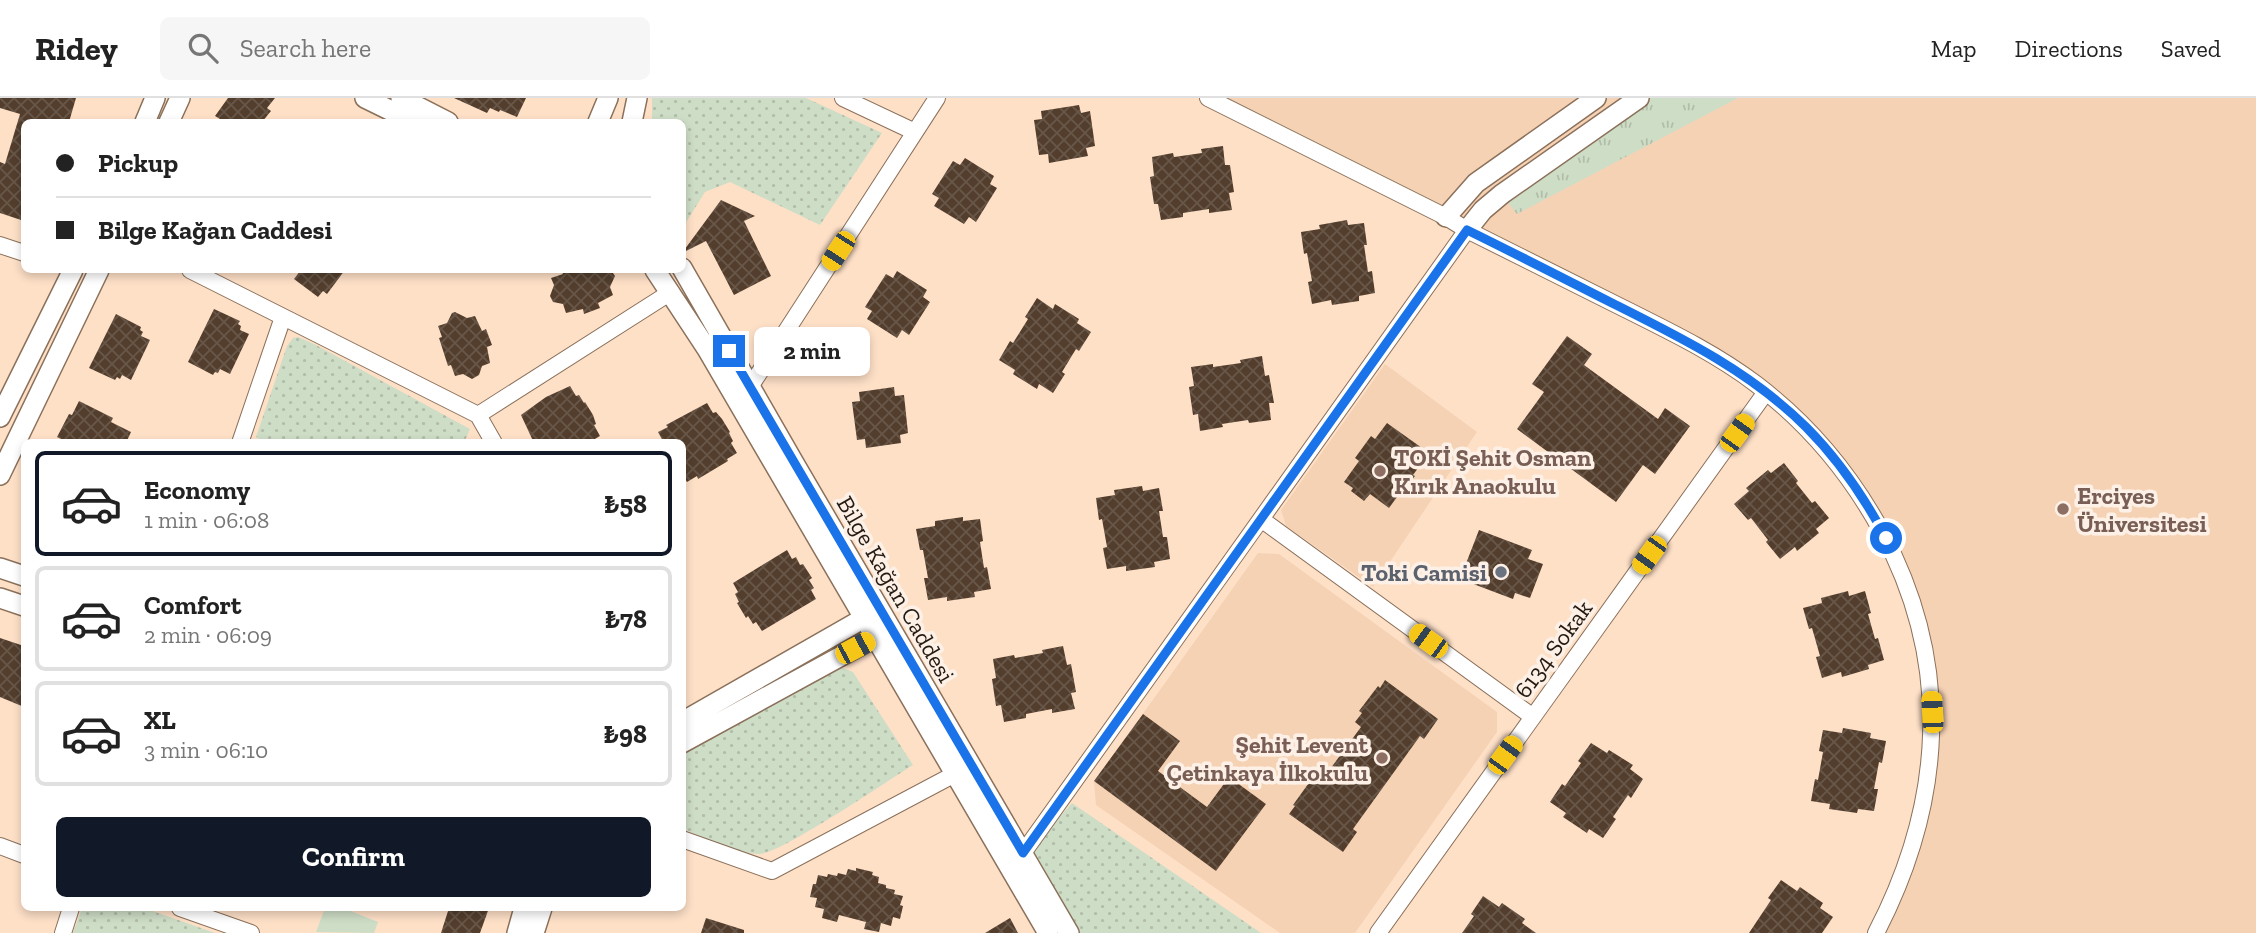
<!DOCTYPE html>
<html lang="en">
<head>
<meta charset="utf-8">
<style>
  :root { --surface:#fff; --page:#f6f6f6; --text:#222; --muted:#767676; --line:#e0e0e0; --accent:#111827 }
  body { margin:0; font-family:"Zilla Slab",serif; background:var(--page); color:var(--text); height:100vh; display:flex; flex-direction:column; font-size:26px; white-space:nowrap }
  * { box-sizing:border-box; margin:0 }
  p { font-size:23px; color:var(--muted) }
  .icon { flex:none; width:38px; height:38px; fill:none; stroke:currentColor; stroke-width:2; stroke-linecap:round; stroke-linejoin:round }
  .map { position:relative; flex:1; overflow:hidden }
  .drawer { position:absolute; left:21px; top:341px; width:665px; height:472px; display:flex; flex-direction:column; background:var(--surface); border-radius:10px; box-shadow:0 4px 10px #0003 }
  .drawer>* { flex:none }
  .banner { position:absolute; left:21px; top:21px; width:665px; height:154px; border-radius:10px; box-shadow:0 4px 10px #0003; display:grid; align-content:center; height:154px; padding:0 35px; background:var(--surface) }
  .end { position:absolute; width:32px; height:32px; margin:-16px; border:9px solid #1a73e8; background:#fff; box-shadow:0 0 0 4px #fff }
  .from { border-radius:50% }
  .bubble { position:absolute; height:49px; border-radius:10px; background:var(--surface); box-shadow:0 4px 10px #0003; font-size:23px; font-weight:700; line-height:49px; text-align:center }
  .car { position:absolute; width:21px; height:42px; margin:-21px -10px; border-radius:9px; box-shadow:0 0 5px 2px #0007; background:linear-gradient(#f5c518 24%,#345 0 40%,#f5c518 0 76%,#345 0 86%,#f5c518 0) }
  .banner b { display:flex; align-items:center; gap:24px; height:66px; font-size:26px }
  .banner b+b { border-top:2px solid var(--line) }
  .banner i { width:18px; height:18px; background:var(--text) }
  ul { padding:12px 0 0; list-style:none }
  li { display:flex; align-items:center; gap:21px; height:105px; margin:0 14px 10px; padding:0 21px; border:4px solid var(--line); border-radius:10px }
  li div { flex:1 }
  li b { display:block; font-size:26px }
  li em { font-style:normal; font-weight:700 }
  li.on { border-color:var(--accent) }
  li>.icon { width:63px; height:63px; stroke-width:1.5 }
  .button { display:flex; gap:14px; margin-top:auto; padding:14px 35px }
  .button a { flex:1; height:80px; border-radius:10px; background:var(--accent); color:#fff; font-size:28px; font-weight:700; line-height:80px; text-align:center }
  header { display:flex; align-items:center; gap:42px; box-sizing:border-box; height:98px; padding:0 35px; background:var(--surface); border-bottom:2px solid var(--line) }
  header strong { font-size:33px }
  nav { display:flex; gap:38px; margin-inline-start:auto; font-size:24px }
  .search { width:490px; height:63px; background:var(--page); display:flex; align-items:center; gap:18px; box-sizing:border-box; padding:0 24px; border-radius:10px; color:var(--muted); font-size:26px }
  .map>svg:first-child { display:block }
  .built { fill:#f6d2b5 }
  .grass { fill:url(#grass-tufts) }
  .park { fill:url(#park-dots) }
  .garden { fill:#ceddc6 }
  .building { fill:url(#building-cross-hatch) }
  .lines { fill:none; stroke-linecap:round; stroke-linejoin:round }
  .minor-casing { stroke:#8b705a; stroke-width:18 }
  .tertiary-casing { stroke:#8b705a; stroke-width:22 }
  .minor { stroke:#fff; stroke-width:16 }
  .tertiary { stroke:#fff; stroke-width:19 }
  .route { stroke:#1a73e8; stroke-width:9 }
  .education-dot { fill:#8d6e63; stroke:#fdf1e7; stroke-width:2.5 }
  .worship-dot { fill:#6b7280; stroke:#fdf1e7; stroke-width:2.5 }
  .labels { text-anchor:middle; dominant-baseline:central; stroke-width:7; stroke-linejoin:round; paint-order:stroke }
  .education-label { font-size:24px; font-weight:bold; fill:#785e54; stroke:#fdf1e7; text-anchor:start }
  .worship-label { font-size:24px; font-weight:bold; fill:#5b616d; stroke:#fdf1e7; text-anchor:end }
  .street-label { font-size:24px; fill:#251a11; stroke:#fdf1e7 }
</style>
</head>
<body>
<header>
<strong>Ridey</strong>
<div class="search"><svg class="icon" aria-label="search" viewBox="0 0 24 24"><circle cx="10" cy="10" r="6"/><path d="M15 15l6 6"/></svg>Search here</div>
<nav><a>Map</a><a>Directions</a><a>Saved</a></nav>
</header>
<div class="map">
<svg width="2256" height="835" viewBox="0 0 2256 835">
  <defs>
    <pattern id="grass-tufts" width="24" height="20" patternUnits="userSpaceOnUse" patternTransform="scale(1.75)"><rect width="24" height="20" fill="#ceddc6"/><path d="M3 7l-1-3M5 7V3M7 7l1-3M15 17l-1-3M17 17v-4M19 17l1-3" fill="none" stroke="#b1bda9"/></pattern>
    <pattern id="park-dots" width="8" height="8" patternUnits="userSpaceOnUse" patternTransform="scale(1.75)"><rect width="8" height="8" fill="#ceddc6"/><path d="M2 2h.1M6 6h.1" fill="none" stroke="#b1bda9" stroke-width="1.8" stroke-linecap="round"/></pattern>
    <pattern id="building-cross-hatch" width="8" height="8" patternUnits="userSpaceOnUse" patternTransform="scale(1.75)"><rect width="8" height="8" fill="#533e2d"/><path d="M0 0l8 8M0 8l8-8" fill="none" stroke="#685749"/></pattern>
  </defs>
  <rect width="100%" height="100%" fill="#fee0c7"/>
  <path class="built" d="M1206,0H2256V835H1875L1926,695L1924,544L1862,399L1753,283Z
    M1385,266L1477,334L1373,489L1286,428L1281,412Z
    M1258,455L1279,456L1497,614V634L1355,835H1280L1096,707L1094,684Z"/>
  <path class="grass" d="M1647,0H1738L1517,116L1504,100Z"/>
  <path class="park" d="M652,0H806L882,35L820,127L730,84L705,94L683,129L682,24H652Z
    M298,239L314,246L470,331L464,345H266L256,339L287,248L293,240Z
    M834,566L853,574L913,667C889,682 779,757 759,756C739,756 702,739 683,731L682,652Z
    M1072,705L1261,835H1075L1028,754Z
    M82,810H144L215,835H73Z"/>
  <path class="garden" d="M325,810H343L378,824L374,835L316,834Z"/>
  <path class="building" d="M0,0H76L69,24H24V123L0,115V64L5,66L20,16L0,10Z
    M228,0H275L267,10L271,13L262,24H225L215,18Z
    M454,0H526L517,19L500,12L499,14L490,10L487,15Z
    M1079,7L1081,15L1090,13L1095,48L1086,50L1088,58L1049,65L1048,56L1039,57L1034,22L1042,21L1041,13Z
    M1223,48L1225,67H1230L1234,94L1229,95L1232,112L1209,115V111L1183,115V119L1161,122L1158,106H1154L1150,79L1154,78L1152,59L1173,55L1174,59L1202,55L1201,51Z
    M965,60L994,78L990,86L997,90L976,124L969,119L964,126L934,108L939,100L932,96L953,63L960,67Z
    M721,102L755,118L744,123L771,178L734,197L706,143L682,155Z
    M1347,122L1348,127L1364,125L1367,147H1364L1368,174L1372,173L1375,195L1359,198V203L1332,207L1331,202L1312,206L1308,184L1312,183L1307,155L1304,156L1301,134L1320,131L1319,127Z
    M301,172H345L327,196L323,193L318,199L294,181Z
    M561,172H611L615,178L610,189L613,197L598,205L600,210L584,216L583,211L566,215L563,206L553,204L550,198L554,187L551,180L563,176Z
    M897,173L927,192L923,199L930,204L909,237L902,232L897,240L867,221L872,213L865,209L886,176L893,180Z
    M1037,200L1053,211L1055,206L1079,221L1077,225L1091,234L1079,253L1076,251L1062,274L1065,276L1053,295L1039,286L1037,291L1013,276L1015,272L999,262L1010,243L1013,245L1028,221L1025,219Z
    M214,211L240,223L238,226L241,228L240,232L249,236L230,276L220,271L218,275L215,274L213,277L188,264Z
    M455,214L467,220L475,218L482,233L486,231L492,247L487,249L490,265L482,268L479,277L472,281L463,276L455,278L451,267L448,268L439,240L442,239L438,228L447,225L452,215Z
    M116,216L141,229L140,232L143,234L141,238L150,242L131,282L122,277L120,281L117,279L115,282L89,270Z
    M1567,238L1592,256L1584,267L1658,321L1665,310L1690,328L1655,376L1643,367L1616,404L1517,331L1544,294L1532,286Z
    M1262,258L1265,278L1269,277L1274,305H1269L1271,322L1249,325L1248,322L1222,326L1223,329L1200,333L1198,316L1193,317L1189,289L1194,288L1191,269L1213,266V269L1241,265L1240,262Z
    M570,288L576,298L579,297L584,305L585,304L593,317L596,326L594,327L600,338L588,345H534L521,317L546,299Z
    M894,289L895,298L904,297L908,335L900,337L901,345L866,350L865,341L857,342L852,304L860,303L859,294Z
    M79,303L113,320L111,324L131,334L126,345H59L61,341L57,339L69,316L72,317Z
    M707,305L713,315L716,314L722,321L730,334L729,335L733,343L731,345L737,355L727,361L728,363L698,381L697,378L687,384L682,376V345H664L658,334L668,329L666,327Z
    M1387,325L1429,355L1413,377L1415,378L1407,389L1405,388L1389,410L1370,396L1364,403L1351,393L1353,390L1344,384L1359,363L1355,360L1371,338L1375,341Z
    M1784,365L1798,383L1796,385L1812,405L1815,403L1829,420L1816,431L1819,435L1797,453L1795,449L1780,461L1766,444L1768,442L1751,420L1748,422L1734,406L1749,393L1746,390L1768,372L1771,375Z
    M1142,388L1143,393L1159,390L1163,413H1159L1163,439H1167L1170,461L1154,464L1155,469L1126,473V468L1107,471L1103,450L1107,449L1102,421L1099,422L1096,400L1115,397L1114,392Z
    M963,419V423L980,421L983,443L980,444L984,470L987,469L991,491L974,494L975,499L947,503V499L928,502L924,480H928L923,452H920L916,431L935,428V423Z
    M1479,432L1532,452L1528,461L1543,466L1530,500L1515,495L1513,501L1460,481Z
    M787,452L792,461L796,459L800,467L803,466L812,480L809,482L814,490L811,492L816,501L762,533L756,524L753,526L748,518L746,520L737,505L739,504L735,496L738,494L733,485Z
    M1848,493L1849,498L1865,493L1871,515L1868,516L1875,541L1878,540L1884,562L1868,567L1869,571L1842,579L1841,574L1822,580L1816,559L1820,558L1812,530L1809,531L1803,510L1822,505L1821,500Z
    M0,540L24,548V609L0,599Z
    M1063,548L1067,567L1071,566L1076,594L1071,595L1075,611L1052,615V611L1026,616V620L1004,624L1001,607L996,608L992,581L996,580L993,561L1014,557L1015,560L1043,555L1042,552Z
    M1385,582L1438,621L1424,641L1420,638L1353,731L1357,734L1343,754L1289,716L1295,708L1293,707L1311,682L1313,683L1319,674L1325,678L1361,629L1355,624L1362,615L1359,613L1378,588L1380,590Z
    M1143,616L1180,643L1158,673L1207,709L1229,679L1266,706L1216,773L1094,683Z
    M1843,630L1871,635L1870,640L1886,643L1882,665L1879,664L1874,691H1878L1874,713L1858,711L1857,715L1829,711L1830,706L1811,703L1815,681L1818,682L1823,654L1819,653L1823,632L1842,635Z
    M1591,645L1607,655L1609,652L1633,667L1630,671L1643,681L1631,700L1628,697L1613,719L1616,721L1603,740L1589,731L1587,735L1563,719L1566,715L1550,704L1562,686L1565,688L1581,665L1578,663Z
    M856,770L873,774L872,777L879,779L878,785L886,787V790L895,792L894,796L903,798L900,807L903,808L900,821L893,819L891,828L881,825L879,834L864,831L866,824L839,817L837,824L822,820L824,811L815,809L817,800L810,799L813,786H816L818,777L827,779L828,776L837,778L838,775L846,777L848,771L856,773Z
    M1781,782L1797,793L1800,789L1823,805L1820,810L1833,819L1822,835H1749L1771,802L1768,800Z
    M1483,798L1499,809L1502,805L1525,821L1522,825L1536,835H1462L1474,818L1471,816Z
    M449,810H489L480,835H441Z
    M706,820L744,832V835H701Z
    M1010,820L1018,835H985Z"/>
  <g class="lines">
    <g class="minor-casing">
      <path id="minor" d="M843,0L915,34
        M1208,0L1446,119L1467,132C1519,158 1571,184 1623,210C1669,233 1715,255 1756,286C1810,327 1850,375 1882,434C1953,566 1944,704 1876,835
        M0,147L24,155
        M190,172L478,317L494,345
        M750,289L937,0
        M478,317L671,194
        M240,345L283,219
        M1261,421L1533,619
        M682,741L772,773L955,676
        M0,748L24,757
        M1023,755L1467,132
        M180,810L251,835
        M63,835L71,810
        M1378,835L1766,294"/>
    </g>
    <g class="tertiary-casing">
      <path id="tertiary" d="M365,0L414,24
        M401,0L448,24
        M145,24L155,0
        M169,24L180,0
        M598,24L608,0
        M632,24L637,0
        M1446,119L1476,85L1596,0
        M1467,132L1483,112L1502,96L1639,0
        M682,170L794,365L1069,835
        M655,172L707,251L1048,835
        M0,319L73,172
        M0,377L99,172
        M0,470L24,478
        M0,500L24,508
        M682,624L873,515
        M682,645L887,533
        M517,835L524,810
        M534,835L542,810"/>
    </g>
    <use href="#minor" class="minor"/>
    <use href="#tertiary" class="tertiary"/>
  </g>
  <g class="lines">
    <path class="route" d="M729,253L1023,755L1467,132C1516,156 1565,181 1614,206C1682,240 1751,274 1806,329C1839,362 1864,399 1886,440"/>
  </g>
  <g class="education-dot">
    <circle cx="1380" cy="373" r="7"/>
    <circle cx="2063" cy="411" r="7"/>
    <circle cx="1382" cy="660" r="7"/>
  </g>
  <circle class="worship-dot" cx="1501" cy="474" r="7"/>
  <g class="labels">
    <g class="education-label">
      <text x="1394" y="359">TOKİ Şehit Osman<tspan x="1394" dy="28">Kırık Anaokulu</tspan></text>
      <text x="2077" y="397">Erciyes<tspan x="2077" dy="28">Üniversitesi</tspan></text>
      <text x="1368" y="646" text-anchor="end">Şehit Levent<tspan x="1368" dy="28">Çetinkaya İlkokulu</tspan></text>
    </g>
    <g class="worship-label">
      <text x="1487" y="474">Toki Camisi</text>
    </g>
    <g class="street-label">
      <text transform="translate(896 491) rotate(60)">Bilge Kağan Caddesi</text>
      <text transform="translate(1553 551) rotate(-54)">6134 Sokak</text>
    </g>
  </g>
</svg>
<i class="end from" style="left:1886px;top:440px"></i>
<i class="end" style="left:729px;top:253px"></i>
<div class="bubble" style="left:754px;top:229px;width:116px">2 min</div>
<i class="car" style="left:838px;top:153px;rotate:213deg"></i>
<i class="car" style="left:1737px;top:335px;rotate:36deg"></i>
<i class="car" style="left:1649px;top:457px;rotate:216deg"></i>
<i class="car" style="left:1428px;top:543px;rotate:306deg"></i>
<i class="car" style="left:855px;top:550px;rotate:62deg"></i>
<i class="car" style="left:1932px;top:614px;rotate:357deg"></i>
<i class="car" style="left:1505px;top:657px;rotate:36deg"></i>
<div class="banner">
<b><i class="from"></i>Pickup</b>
<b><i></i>Bilge Kağan Caddesi</b>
</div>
<section class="drawer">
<ul>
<li class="on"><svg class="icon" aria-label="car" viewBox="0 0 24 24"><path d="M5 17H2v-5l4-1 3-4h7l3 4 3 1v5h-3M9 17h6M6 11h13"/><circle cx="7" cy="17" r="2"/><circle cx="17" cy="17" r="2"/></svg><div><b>Economy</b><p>1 min · 06:08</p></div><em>₺58</em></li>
<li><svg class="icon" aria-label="car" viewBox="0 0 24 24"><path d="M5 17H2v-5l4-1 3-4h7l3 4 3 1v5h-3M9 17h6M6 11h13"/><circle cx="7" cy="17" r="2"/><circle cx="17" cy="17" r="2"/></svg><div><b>Comfort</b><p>2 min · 06:09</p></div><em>₺78</em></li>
<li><svg class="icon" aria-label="car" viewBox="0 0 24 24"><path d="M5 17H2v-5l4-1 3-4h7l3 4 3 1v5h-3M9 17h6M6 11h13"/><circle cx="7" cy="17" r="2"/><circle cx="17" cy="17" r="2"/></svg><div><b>XL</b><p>3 min · 06:10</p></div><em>₺98</em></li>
</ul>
<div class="button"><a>Confirm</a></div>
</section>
</div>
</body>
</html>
